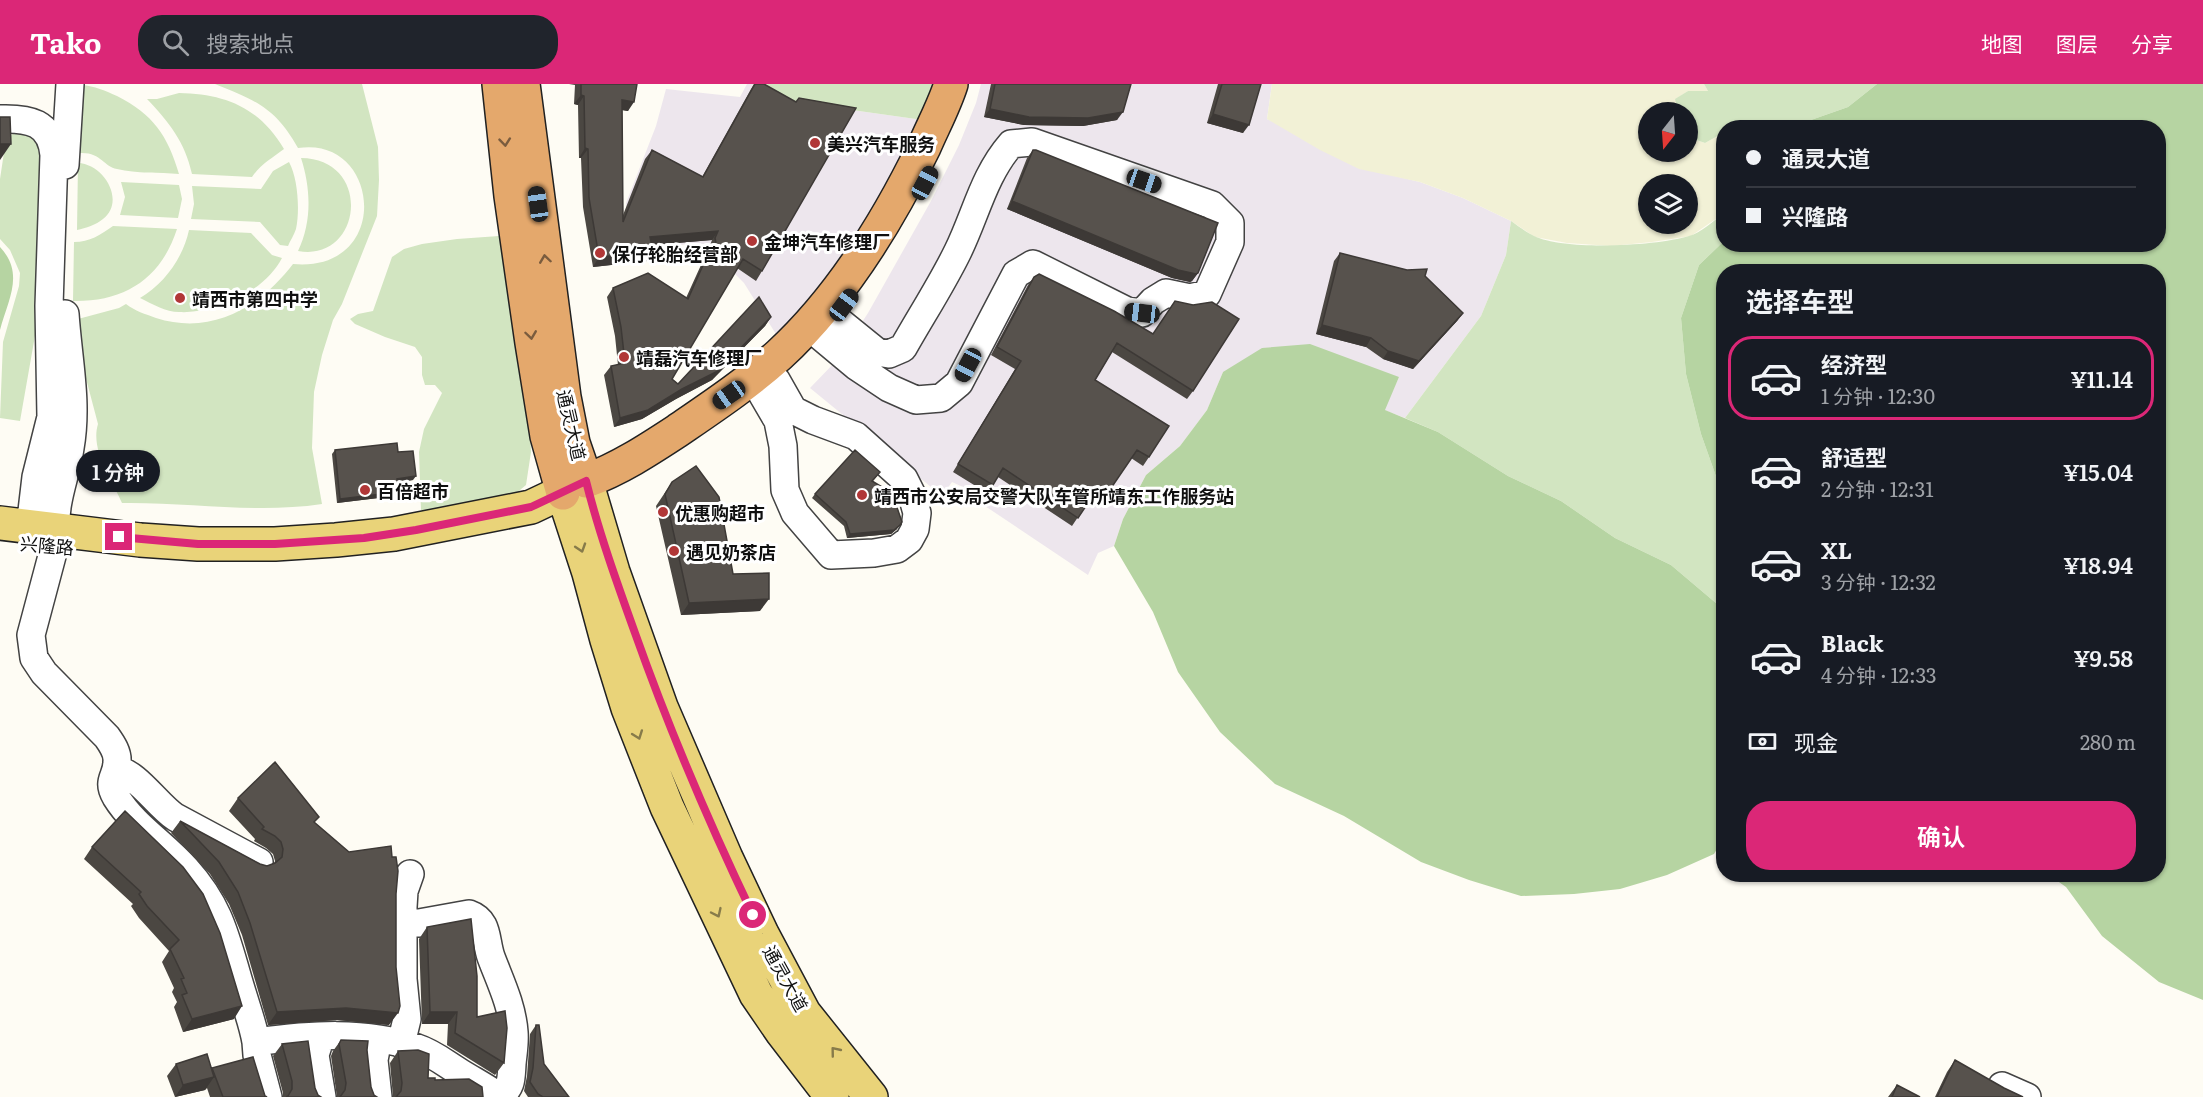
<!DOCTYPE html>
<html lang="zh">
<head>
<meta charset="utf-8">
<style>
  :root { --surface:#171b24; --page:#20242c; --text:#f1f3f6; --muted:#9ea1a6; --line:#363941; --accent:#db2777 }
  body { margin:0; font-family:Literata,"Noto Sans SC",serif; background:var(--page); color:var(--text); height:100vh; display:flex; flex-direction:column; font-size:22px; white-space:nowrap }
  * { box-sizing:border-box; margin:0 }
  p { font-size:20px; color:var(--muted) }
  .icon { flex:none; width:33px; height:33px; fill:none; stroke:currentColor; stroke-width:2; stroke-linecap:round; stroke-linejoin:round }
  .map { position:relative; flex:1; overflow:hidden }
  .details { position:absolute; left:1716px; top:180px; width:450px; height:618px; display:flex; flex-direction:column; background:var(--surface); border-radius:24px; box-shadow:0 2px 4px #0004 }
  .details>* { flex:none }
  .banner { position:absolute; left:1716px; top:36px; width:450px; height:132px; border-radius:24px; box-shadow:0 2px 4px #0004; display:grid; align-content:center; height:132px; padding:0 30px; background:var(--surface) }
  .needle { width:39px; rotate:197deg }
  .controls { position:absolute; left:1638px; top:18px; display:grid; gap:12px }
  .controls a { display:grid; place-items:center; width:60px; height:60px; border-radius:50%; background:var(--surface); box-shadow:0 2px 4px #0004; font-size:30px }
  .end { position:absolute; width:27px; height:27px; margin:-14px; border:8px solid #db2777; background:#fff; box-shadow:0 0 0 3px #fff }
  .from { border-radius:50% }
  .bubble { position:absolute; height:42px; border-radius:21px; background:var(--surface); box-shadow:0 2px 4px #0004; font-size:20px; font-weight:600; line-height:42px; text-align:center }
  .car { position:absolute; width:18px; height:36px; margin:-18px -9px; border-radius:8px; box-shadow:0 0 4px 2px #0007; background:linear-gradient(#222 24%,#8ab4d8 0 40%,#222 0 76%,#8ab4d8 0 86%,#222 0) }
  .banner b { display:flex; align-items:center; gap:21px; height:57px; font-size:22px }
  .banner b+b { border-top:2px solid var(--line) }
  .banner i { width:15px; height:15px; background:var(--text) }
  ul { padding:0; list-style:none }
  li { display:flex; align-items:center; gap:18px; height:84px; margin:0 12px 9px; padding:0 18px; border:3px solid transparent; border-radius:24px }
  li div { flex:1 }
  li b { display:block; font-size:22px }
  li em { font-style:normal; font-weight:600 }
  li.current { border-color:var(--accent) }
  li>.icon { width:54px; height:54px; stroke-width:1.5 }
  h2 { padding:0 30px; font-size:27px; line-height:72px }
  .pay { display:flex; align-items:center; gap:15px; height:66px; padding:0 30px; font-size:22px }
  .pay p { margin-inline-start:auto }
  .cta { display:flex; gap:12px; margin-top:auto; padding:12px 30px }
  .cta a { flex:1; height:69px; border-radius:24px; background:var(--accent); color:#fff; font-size:24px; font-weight:600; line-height:69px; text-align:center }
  header { display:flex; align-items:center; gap:36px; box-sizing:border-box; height:84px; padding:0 30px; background:var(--accent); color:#fff }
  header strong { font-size:28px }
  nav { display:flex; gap:33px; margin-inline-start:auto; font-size:21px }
  .search { width:420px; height:54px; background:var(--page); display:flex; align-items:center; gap:15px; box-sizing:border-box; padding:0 21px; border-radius:24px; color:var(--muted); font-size:22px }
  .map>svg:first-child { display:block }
  .industrial { fill:#ede6ed }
  .farmland { fill:#f2f1d6; fill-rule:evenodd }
  .green { fill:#d2e5c1 }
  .forest { fill:#b6d4a2 }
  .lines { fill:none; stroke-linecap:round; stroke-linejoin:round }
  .minor-casing { stroke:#434343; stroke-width:30 }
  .major-casing { stroke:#212121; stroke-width:36 }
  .highway-casing { stroke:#212121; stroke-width:36 }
  .minor { stroke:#fff; stroke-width:27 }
  .major { stroke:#e9d379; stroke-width:33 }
  .highway { stroke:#e4a86c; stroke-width:33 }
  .wall { fill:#4b4742 }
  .shaded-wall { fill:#3d3936 }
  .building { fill:#57524d; stroke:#3d3936; stroke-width:1.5 }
  .oneway { stroke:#7a5c3e }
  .oneway2 { stroke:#877b4a }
  .route { stroke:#db2777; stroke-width:8 }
  .poi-dot { fill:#b13737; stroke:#fff; stroke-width:2 }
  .labels { text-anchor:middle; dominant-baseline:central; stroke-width:6; stroke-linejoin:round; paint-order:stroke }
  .poi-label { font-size:18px; font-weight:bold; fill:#101010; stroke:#fff; text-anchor:start }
  .street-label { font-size:18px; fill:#101010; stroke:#fff }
</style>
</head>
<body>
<header>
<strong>Tako</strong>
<div class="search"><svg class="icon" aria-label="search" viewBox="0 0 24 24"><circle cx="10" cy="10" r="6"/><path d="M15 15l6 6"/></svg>搜索地点</div>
<nav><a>地图</a><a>图层</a><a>分享</a></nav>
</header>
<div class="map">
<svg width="2203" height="1013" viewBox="0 0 2203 1013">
  <rect width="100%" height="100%" fill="#fefcf4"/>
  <path class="industrial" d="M747,0H752L795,18L923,36L885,120L779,255L744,199L724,179L692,160L651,163L627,134L626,119L656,42L666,5L740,13Z
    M981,0H1272L1267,35L1395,92L1420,98L1463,114L1511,137L1506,171L1481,232L1405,334L1384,326L1399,293L1223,288L1207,326L1180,362L1146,391L1123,435L1114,462L1098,469L1088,491L985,422L987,414L952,398L942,412L810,304L838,275L868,229L931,117L959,61L976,19Z"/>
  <path class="farmland" d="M1272,0H1704L1708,7H1688L1676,15L1678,28H1648V68H1688V53L1705,59L1723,49V130L1691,152L1652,158L1611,162L1567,159L1535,153L1511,137L1463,114L1420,98L1359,85L1320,66L1267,35ZM1648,100H1688V140H1648Z"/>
  <path class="green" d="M215,0H362L378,63L379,96L377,132L342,220L333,236L322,271L314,308L312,364L322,420C256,430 189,418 122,419C112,396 90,366 98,340L84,287L78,235L119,224L126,220C135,227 145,230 156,234C212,252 260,223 293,180C393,189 381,51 298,64C276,24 255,16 215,0Z
    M752,0H937L923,36L795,18Z
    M1704,0H1877L1848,23L1791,43L1724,44L1723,49L1705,59L1688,53V28H1678L1675,15L1688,7H1708Z
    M82,1C94,2 106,7 117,12C153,30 168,52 179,90C159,88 137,90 117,85C104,83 101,68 80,69Z
    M179,9C225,10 259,23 284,65C272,74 260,81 252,93L192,90C185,58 169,38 147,15H157Z
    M13,50L30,51L42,59L36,246L20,337L0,334L3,258L19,202L20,189L10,166L0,155V95L6,55Z
    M301,74C374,75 362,179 298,167C312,138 311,105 301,74Z
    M289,78C298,94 300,127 296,145C294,151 290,157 288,162L280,161L260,138L191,135L194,120L192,102L261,105L273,87Z
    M78,79C104,80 126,117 103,135C96,141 86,144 77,146Z
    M121,98L179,101L182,115L178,134L120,131L125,113Z
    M1723,130V158L1699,181L1681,234L1686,290L1701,350L1723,412V525L1671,481L1615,454L1561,417L1508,392L1438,348L1405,334L1481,232L1506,171L1511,137C1518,142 1526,148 1534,152C1565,167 1656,162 1689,152C1701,149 1713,137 1723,130Z
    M113,142L177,145C161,195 124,218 73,217L74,158C90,158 100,151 113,142Z
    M189,146L251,149L272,171L282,174C264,208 217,230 179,228C166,228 152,220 140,214C164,200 183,174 189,146Z
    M499,152L510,210L517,277L530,345L531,368L526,401L514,411L454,425L421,426L419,368L424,345L442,309L435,301H425L422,291V273L415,263L385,253L355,240L350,235L358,230L373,227L392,173L404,165L422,160L457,155Z"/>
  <path class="forest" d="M1877,0H2203V916L2159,898L2102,852L2066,803L2049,791L2158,790V188H1724L1723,412L1701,350L1686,290L1681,234L1699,181L1723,158L1724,160H2158V44L1791,43L1848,23Z
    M0,163C25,190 8,215 0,246Z
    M1310,260L1399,293L1385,326L1438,348L1508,392L1561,417L1615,454L1671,481L1723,525L1724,753L1714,770L1667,791L1620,805L1574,810L1521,812L1469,796L1421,778L1344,732L1275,700L1220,648L1178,588L1153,528L1114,462L1123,435L1146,391L1180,362L1207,326L1223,288L1262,264Z"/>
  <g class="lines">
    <g class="minor-casing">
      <path id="minor" d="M0,35C29,34 51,38 54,71L49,222L51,333L36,393L32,427L26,442
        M65,81L70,0
        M820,252L856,282L889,304L916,316L941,314L959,299L1016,190L1033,180L1127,227L1142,229L1153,217L1166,209L1190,214L1207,210L1230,158V139L1212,121L1032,58L1011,60C984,91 976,130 958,167C942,200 921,232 903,264L889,270L877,268L835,234
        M761,308L778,337L783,362L785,406L795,429L831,471L874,469L897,465L909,456L915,445L917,429L912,411L904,395L856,352L813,336L793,326L776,296
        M56,446C54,417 66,392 70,364C78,319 68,275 65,230
        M52,461V472L31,551L34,574L44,589L107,653C112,660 118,669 117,678C117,693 106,696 116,713C134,742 164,760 186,785C222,825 226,856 241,905C246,922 253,940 256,958C309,951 365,946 417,964C433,969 446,980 461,989C474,997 487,1004 500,1013
        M116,686C135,687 158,722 175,733L259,778
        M404,839H419L469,830C489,837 485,856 491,873C500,897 512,921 514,948C515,959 513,969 512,980C511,997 512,1001 500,1013
        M321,952L315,971L322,1013
        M256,958L257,971L268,1013
        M401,960L407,935L403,895V823L404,807L410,790
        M2002,1002L2027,1013
        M378,1013L374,976L378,955"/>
    </g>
    <g class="major-casing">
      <path id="major" d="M563,409L589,489L607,556L628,624L667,723L756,910L782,948L832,1013
        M0,439L140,456L198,460H275L336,456L394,450L531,423L586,397L613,488L661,623L726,774L762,850L804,929L871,1013"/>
    </g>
    <g class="highway-casing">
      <path id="highway" d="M499,0L511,112L532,259L547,352L563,409
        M523,0L564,313L573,359L586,397C619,385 648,366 677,347C712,323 748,299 779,271C841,214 888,137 924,63C933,42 944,22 951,0"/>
    </g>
    <use href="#minor" class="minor"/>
    <use href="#major" class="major"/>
    <use href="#highway" class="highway"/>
  </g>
  <path class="wall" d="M569,0H637L628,27L622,26L623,131L645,75L652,66L702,93L751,5L754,0H764L762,187L756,197L737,184L672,295L678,300L771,233L765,242L712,296L676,315L642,335L614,343L604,291L611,282L618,281L615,252L607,213L613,204L686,214L706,170L709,165V164L712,156L652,161L647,177L593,183L583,123L581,74H579L578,21L574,20L575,1Z
    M991,0H1131L1117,36L1083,42L1024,41L984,33Z
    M1218,0H1261L1243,49L1207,39Z
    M1033,66L1198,189L1192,197L1190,198L1172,194L1007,125L1027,74Z
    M1340,169L1425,192L1463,229L1457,237L1413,285L1383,275L1366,263L1316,250L1334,177Z
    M1034,193L1193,307L1187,315L1112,268L1095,296L1149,373L1143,382L1131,374L1100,421L1090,415L1072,442L998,393L987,409L953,388L1015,285L991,271L1028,201Z
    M335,366L398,368L413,396L397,398L398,408L395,412L337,419L332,370Z
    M877,392L873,397L897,445L891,450L847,454L844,442L812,414L815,410Z
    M672,398L733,490L760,527L681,531L656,422Z
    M238,714L315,739L396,810L389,941L337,936L268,941L242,851L229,820L210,790L171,749L180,737L260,780L267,782L274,780L275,777L273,770L266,764L254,757L255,755L229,727Z
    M125,727L234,935L183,948L174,923L177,918L172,908L174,904L162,878L169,867L139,834L131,822L133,820L84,775L92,763Z
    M427,843L504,979L495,991L447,961L448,940H422L419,855Z
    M536,941L544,980L569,1013H528L524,1007L527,992L530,950Z
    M341,956L367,966L371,1003L374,1011L377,1013H337L331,972L333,967Z
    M282,960L315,1004L318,1011L321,1013H283V1009L273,972Z
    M398,967L428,994L483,1013H393L390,979Z
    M1955,976L2004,1004L2023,1013H1935L1947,988Z
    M176,980L212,985V984L267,1013H210L207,1004L205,1006L175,1013L167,992Z
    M1897,1001L1920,1013H1888Z"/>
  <path class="shaded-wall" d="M581,11L584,12L578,21L574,20Z
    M622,16L634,18L628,27L616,25Z
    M990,25L1123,28L1117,36L1083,42L1024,41L984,33Z
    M1213,30L1249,41L1243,49L1207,39Z
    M0,60H11L0,76Z
    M585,64L588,65L581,74H579Z
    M1012,117L1198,189L1192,197L1190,198L1172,194L1007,125Z
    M718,147L712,156L644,162L650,153Z
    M653,168L647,177L593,183L599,173Z
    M1463,229L1457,237L1413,285L1383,275L1388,267Z
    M771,233L765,242L712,296L676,315L642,335L614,343L620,334L648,326Z
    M1322,241L1371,254L1366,263L1316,250Z
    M416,392L413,396L394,399L397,395Z
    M398,408L395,412L337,419L340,415Z
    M900,441L897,445L891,450L847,454L850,450Z
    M769,515L760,527L681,531L689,519Z
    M242,922L234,935L183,948L192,935Z
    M346,924L398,929L389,941L337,936L268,941L277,928Z
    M430,928H457L448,940H422Z
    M214,993L205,1006L175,1013L183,1001Z"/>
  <path class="building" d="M581,0H637L634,18L622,16L623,138L652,66L703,93L755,0H764L796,18L799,14L856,24L762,187L743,175L672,295L678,300L759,213L771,233L718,287L682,305L648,326L620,334L611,282L625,279L621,243L613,204L648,189L688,215L712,161L716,159L715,154L718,147L650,153L653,168L599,173L589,114L588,65L585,64L584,12L581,11Z
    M995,0H1131L1123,28L1088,34L1029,33L990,25Z
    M1222,0H1261L1249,41L1213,30Z
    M0,33H10L11,60H0Z
    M1033,66H1036L1218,139L1198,189L1196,190L1178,186L1012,117Z
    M1340,169L1407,186L1427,185L1425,192L1463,229L1419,277L1388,267L1371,254L1322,241Z
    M1039,190L1114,227L1153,250L1175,217L1193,221L1212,218L1239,235L1193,307L1117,259L1095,296L1169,342L1149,373L1137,366L1105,413L1096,407L1078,434L1003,384L993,401L958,380L1021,277L997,263L1034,193Z
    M397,359L398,368L413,367L416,392L397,395L398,408L340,415L335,366Z
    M855,366L880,388L872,397L892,409L902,438L900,441L894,446L850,450L846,438L815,410Z
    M696,382L719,413L733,490L769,489V515L689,519L665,410L672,398Z
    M275,678L319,733L314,738L349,768L391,762L392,773H396L398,787L396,810V883L400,922L398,929L346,924L277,928L250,839L238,808L219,778L180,737L260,780L267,782L275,779L282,773L283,765L281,758L275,752L262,745L264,743L238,714Z
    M125,727L183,783L203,810L220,849L242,922L192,935L182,911L187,909L181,895L184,894L170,865L179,856L147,822L139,810L141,808L92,763Z
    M471,835L477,892V933L505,927L507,944L504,979L455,949L457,928H430L427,843Z
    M536,941H539L544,980L569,1013H543L538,1010L530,998L533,984Z
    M341,956L368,957L367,966L371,1003L374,1011L377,1013H340L345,1006L346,999L339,960Z
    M308,957L315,1004L318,1011L321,1013H286L288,1012L292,1005V997L282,960Z
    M418,966L429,970L428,994H435V996L469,995L482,1003L483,1013H396L401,1007L402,999L398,967Z
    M207,970L214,993L183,1001L176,980Z
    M253,973L265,1012L267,1013H223L212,984Z
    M1955,976L2004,1004L2023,1013H1937Z
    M1897,1001L1920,1013H1892Z"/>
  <defs><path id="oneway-chevron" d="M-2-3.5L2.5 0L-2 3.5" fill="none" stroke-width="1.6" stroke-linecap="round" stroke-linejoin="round" transform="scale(1.5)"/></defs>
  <g class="oneway">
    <use href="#oneway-chevron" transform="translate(505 58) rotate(84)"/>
    <use href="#oneway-chevron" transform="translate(545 175) rotate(-98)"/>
    <use href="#oneway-chevron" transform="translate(531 251) rotate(82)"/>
  </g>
  <g class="oneway2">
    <use href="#oneway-chevron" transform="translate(581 464) rotate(72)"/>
    <use href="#oneway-chevron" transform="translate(638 651) rotate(70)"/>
    <use href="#oneway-chevron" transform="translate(717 829) rotate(65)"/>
    <use href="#oneway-chevron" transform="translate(835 967) rotate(-129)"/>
  </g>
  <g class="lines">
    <path class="route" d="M119,453L198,460H275L364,454L416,446L531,423L586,397C599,449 617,499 635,549C669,645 709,739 753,831"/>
  </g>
  <g class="poi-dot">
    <circle cx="815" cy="59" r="6"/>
    <circle cx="752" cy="157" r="6"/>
    <circle cx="600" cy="169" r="6"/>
    <circle cx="180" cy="214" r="6"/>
    <circle cx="624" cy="273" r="6"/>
    <circle cx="365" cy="406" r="6"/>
    <circle cx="862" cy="411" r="6"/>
    <circle cx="663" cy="428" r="6"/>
    <circle cx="674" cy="467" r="6"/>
  </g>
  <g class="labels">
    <g class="poi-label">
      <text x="827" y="59">美兴汽车服务</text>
      <text x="764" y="157">金坤汽车修理厂</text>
      <text x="612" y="169">保仔轮胎经营部</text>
      <text x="192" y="214">靖西市第四中学</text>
      <text x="636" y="273">靖磊汽车修理厂</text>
      <text x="377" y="406">百倍超市</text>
      <text x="874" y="411">靖西市公安局交警大队车管所靖东工作服务站</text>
      <text x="675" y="428">优惠购超市</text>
      <text x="686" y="467">遇见奶茶店</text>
    </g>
    <g class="street-label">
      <text transform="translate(572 341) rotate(77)">通灵大道</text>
      <text transform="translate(47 461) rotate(5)">兴隆路</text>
      <text transform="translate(786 894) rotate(61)">通灵大道</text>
    </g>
  </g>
</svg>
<div class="controls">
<a><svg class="needle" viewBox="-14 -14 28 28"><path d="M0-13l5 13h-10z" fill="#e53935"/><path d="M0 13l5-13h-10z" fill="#9ea1a6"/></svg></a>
<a><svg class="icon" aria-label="layers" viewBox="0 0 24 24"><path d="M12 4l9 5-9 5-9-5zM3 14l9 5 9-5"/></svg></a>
</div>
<i class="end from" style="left:753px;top:831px"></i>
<i class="end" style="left:119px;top:453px"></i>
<div class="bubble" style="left:76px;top:366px;width:84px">1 分钟</div>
<i class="car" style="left:1144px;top:97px;rotate:109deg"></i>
<i class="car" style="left:925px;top:99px;rotate:28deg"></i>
<i class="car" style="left:538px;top:120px;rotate:352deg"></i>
<i class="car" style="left:844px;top:221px;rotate:37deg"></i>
<i class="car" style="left:1142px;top:229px;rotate:277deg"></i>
<i class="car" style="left:968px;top:281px;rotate:208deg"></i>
<i class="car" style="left:729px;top:311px;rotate:235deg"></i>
<div class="banner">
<b><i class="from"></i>通灵大道</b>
<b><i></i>兴隆路</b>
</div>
<section class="details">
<h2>选择车型</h2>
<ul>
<li class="current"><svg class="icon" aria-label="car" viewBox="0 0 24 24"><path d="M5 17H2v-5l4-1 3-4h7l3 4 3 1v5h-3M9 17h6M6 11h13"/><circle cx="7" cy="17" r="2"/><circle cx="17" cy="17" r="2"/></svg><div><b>经济型</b><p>1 分钟 · 12:30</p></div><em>¥11.14</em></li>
<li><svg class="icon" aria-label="car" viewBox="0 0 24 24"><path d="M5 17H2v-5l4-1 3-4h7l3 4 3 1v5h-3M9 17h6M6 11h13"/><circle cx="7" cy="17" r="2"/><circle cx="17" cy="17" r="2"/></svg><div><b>舒适型</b><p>2 分钟 · 12:31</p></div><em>¥15.04</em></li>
<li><svg class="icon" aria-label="car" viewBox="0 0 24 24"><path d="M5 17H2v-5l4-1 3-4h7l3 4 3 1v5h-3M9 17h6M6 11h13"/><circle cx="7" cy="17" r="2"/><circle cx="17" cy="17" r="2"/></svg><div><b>XL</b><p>3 分钟 · 12:32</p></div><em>¥18.94</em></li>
<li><svg class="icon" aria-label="car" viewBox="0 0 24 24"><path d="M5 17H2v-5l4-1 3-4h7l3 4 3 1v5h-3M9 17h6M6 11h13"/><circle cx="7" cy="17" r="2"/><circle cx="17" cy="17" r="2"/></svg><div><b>Black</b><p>4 分钟 · 12:33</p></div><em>¥9.58</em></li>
</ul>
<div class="pay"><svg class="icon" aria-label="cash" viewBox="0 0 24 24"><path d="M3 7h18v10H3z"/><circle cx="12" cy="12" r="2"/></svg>现金<p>280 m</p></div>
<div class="cta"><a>确认</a></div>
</section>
</div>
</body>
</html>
